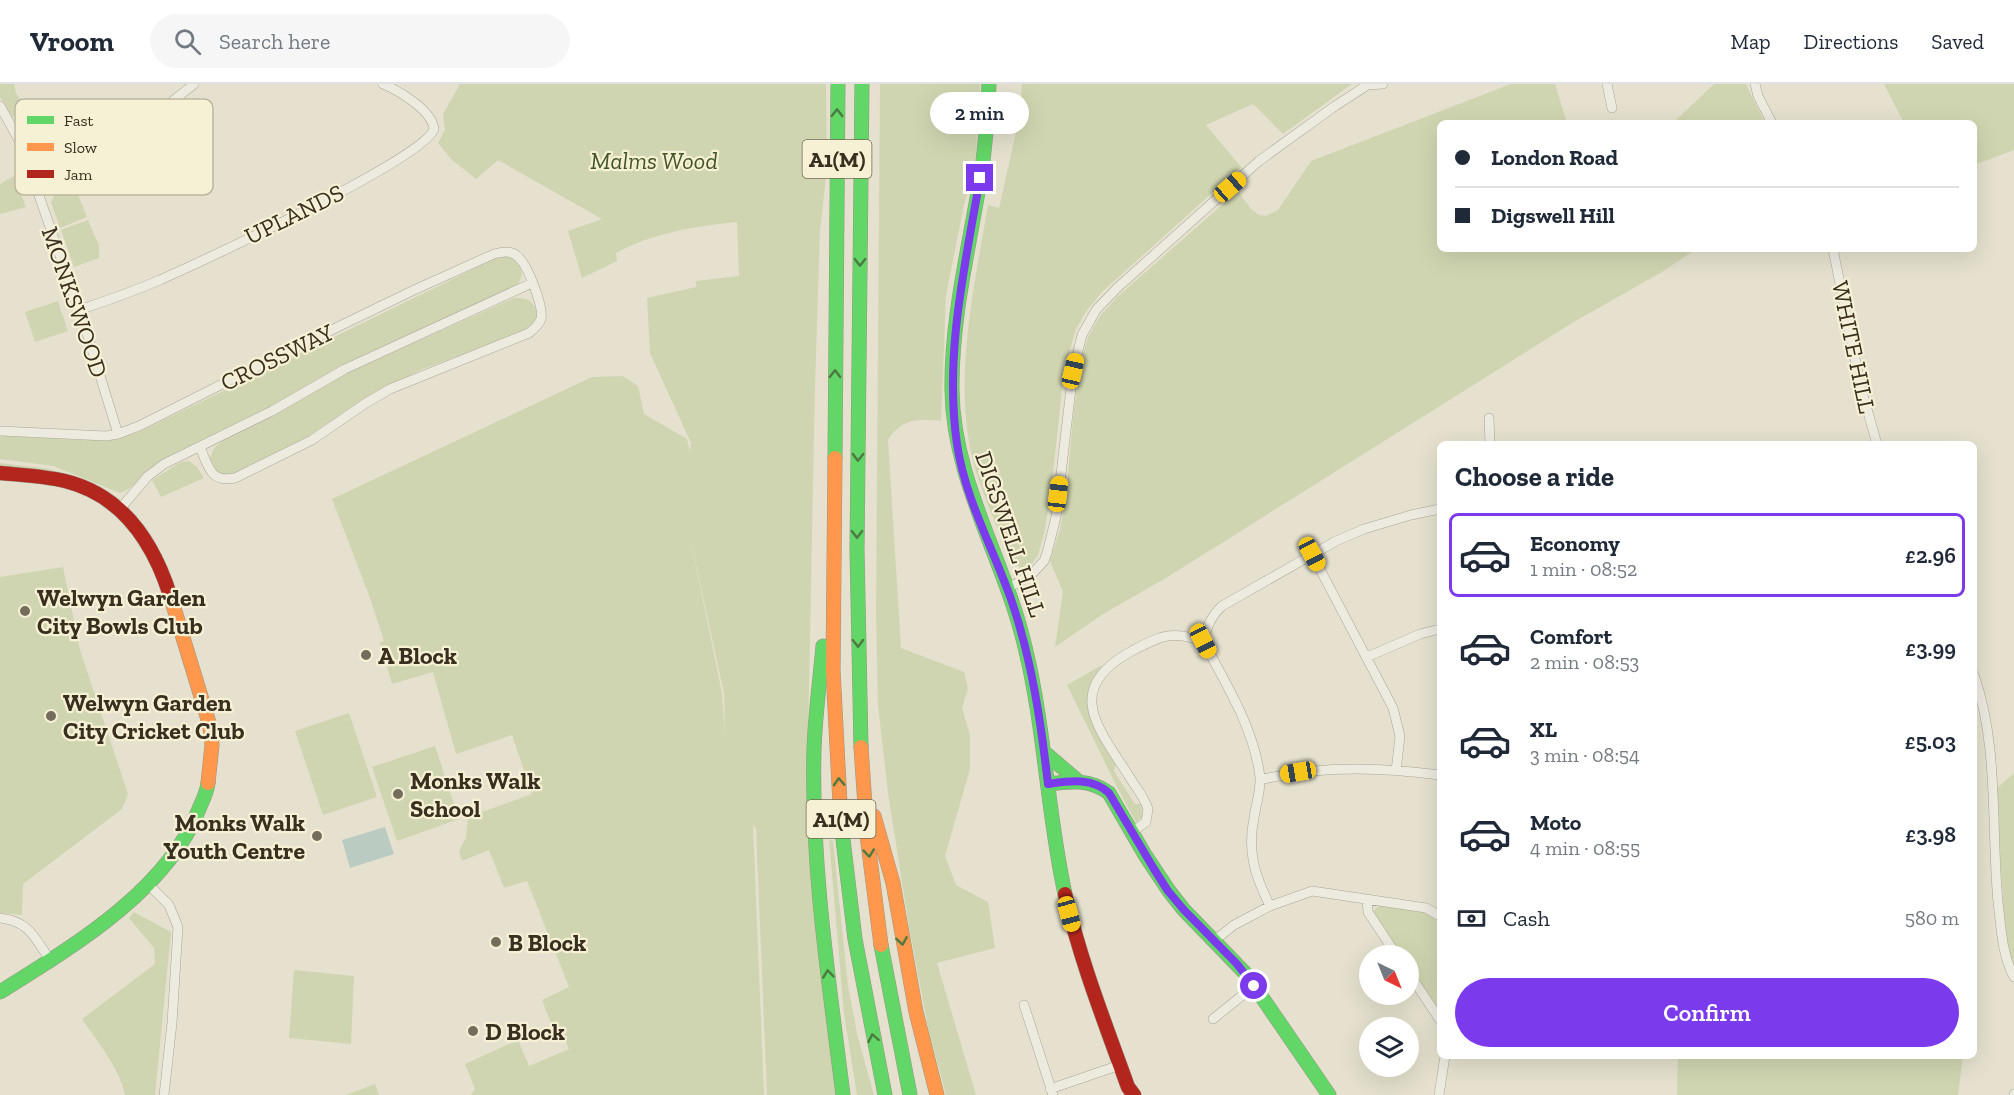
<!DOCTYPE html>
<html lang="en">
<head>
<meta charset="utf-8">
<style>
  :root { --surface:#fff; --page:#f6f6f7; --text:#1f2937; --muted:#747a83; --line:#e0e1e3; --accent:#7c3aed }
  body { margin:0; font-family:"Zilla Slab",serif; background:var(--page); color:var(--text); height:100vh; display:flex; flex-direction:column; font-size:22px; white-space:nowrap }
  * { box-sizing:border-box; margin:0 }
  p { font-size:20px; color:var(--muted) }
  .icon { flex:none; width:33px; height:33px; fill:none; stroke:currentColor; stroke-width:2; stroke-linecap:round; stroke-linejoin:round }
  .map { position:relative; flex:1; overflow:hidden }
  .details { position:absolute; left:1437px; top:357px; width:540px; height:618px; display:flex; flex-direction:column; background:var(--surface); border-radius:9px; box-shadow:0 6px 24px #0002 }
  .details>* { flex:none }
  .guide { position:absolute; left:1437px; top:36px; width:540px; height:132px; border-radius:9px; box-shadow:0 6px 24px #0002; display:grid; align-content:center; height:132px; padding:0 18px; background:var(--surface) }
  .needle { width:39px; rotate:137deg }
  .controls { position:absolute; left:1359px; top:861px; display:grid; gap:12px }
  .controls a { display:grid; place-items:center; width:60px; height:60px; border-radius:50%; background:var(--surface); box-shadow:0 6px 24px #0002; font-size:30px }
  .end { position:absolute; width:27px; height:27px; margin:-14px; border:8px solid #7c3aed; background:#fff; box-shadow:0 0 0 3px #fff }
  .from { border-radius:50% }
  .bubble { position:absolute; height:42px; border-radius:21px; background:var(--surface); box-shadow:0 6px 24px #0002; font-size:20px; font-weight:600; line-height:42px; text-align:center }
  .car { position:absolute; width:18px; height:36px; margin:-18px -9px; border-radius:8px; box-shadow:0 0 4px 2px #0007; background:linear-gradient(#f5c518 24%,#345 0 40%,#f5c518 0 76%,#345 0 86%,#f5c518 0) }
  .guide b { display:flex; align-items:center; gap:21px; height:57px; font-size:22px }
  .guide b+b { border-top:2px solid var(--line) }
  .guide i { width:15px; height:15px; background:var(--text) }
  ul { padding:0; list-style:none }
  li { display:flex; align-items:center; gap:18px; height:84px; margin:0 12px 9px; padding:0 6px; border:3px solid transparent; border-radius:9px }
  li div { flex:1 }
  li b { display:block; font-size:22px }
  li em { font-style:normal; font-weight:600 }
  li.on { border-color:var(--accent) }
  li>.icon { width:54px; height:54px; stroke-width:1.5 }
  h2 { padding:0 18px; font-size:27px; line-height:72px }
  .pay { display:flex; align-items:center; gap:15px; height:66px; padding:0 18px; font-size:22px }
  .pay p { margin-inline-start:auto }
  .button { display:flex; gap:12px; margin-top:auto; padding:12px 18px }
  .button a { flex:1; height:69px; border-radius:36px; background:var(--accent); color:#fff; font-size:24px; font-weight:600; line-height:69px; text-align:center }
  header { display:flex; align-items:center; gap:36px; box-sizing:border-box; height:84px; padding:0 30px; background:var(--surface); border-bottom:2px solid var(--line) }
  header strong { font-size:28px }
  nav { display:flex; gap:33px; margin-inline-start:auto; font-size:21px }
  .search { width:420px; height:54px; background:var(--page); display:flex; align-items:center; gap:15px; box-sizing:border-box; padding:0 21px; border-radius:33px; color:var(--muted); font-size:22px }
  .map>svg:first-child { display:block }
  .green { fill:#d0d5b1; fill-rule:evenodd }
  .water { fill:#bacbc2 }
  .lines { fill:none; stroke-linecap:round; stroke-linejoin:round }
  .street-casing { stroke:#aaa697; stroke-width:10 }
  .fast-casing { stroke:#9a9587; stroke-width:15 }
  .slow-casing { stroke:#9a9587; stroke-width:15 }
  .jam-casing { stroke:#9a9587; stroke-width:15 }
  .street { stroke:#edeae0; stroke-width:9 }
  .fast { stroke:#63d668; stroke-width:14 }
  .slow { stroke:#ff974d; stroke-width:14 }
  .jam { stroke:#b3261e; stroke-width:14 }
  .oneway { stroke:#4c7a40 }
  .route { stroke:#7c3aed; stroke-width:8 }
  .poi-dot { fill:#756d5c; stroke:#f6f0d4; stroke-width:2 }
  .labels { text-anchor:middle; dominant-baseline:central; stroke-width:4.5; stroke-linejoin:round; paint-order:stroke }
  .shield { fill:#f6f0d4; stroke:#726955; stroke-width:1.5 }
  .shield-label { font-size:22px; font-weight:bold; fill:#392f1f }
  .park-label { font-size:24px; font-style:italic; fill:#435625; stroke:#f6f0d4 }
  .street-label { font-size:24px; fill:#392f1f; stroke:#f6f0d4 }
  .poi-label { font-size:24px; font-weight:bold; fill:#392f1f; stroke:#f6f0d4; text-anchor:start }
  .key { fill:#f6f0d4; stroke:#bdb69e; stroke-width:1.5 }
  .key-label { font-size:16px; fill:#392f1f }
</style>
</head>
<body>
<header>
<strong>Vroom</strong>
<div class="search"><svg class="icon" aria-label="search" viewBox="0 0 24 24"><circle cx="10" cy="10" r="6"/><path d="M15 15l6 6"/></svg>Search here</div>
<nav><a>Map</a><a>Directions</a><a>Saved</a></nav>
</header>
<div class="map">
<svg width="2014" height="1011" viewBox="0 0 2014 1011">
  <rect width="100%" height="100%" fill="#e5e1ce"/>
  <path class="green" d="M0,0H14L16,9L27,27L12,33L0,13Z
    M460,0H826L827,84L820,147L815,302L807,703L836,1011H767L756,745L753,740L764,1011H471L475,1005L465,980L518,956L529,982L569,965L563,951L560,952L555,941L552,942L542,916L569,903L527,797L504,804L489,766L462,777L459,768L466,753L468,733L532,710L512,651L456,670L433,588L392,600L380,559L384,557L370,514L332,415L592,293L623,292L638,302L644,330L687,355L690,368L691,359L650,269L647,214L696,203V197L739,192L737,138C695,142 653,149 616,169L617,177L582,194L568,147L602,135L498,76L476,95L451,75L438,59L445,46L443,30ZM689,448L724,610L725,651L722,609Z
    M880,0H980L975,84L964,121L946,211L941,337C918,335 902,334 888,356L901,564L964,588L968,605L962,624L970,651V685L945,772L956,801L988,818L995,864L937,879L976,1011H946L928,944L909,843L888,709L878,621L876,530Z
    M1022,0H1352L1283,50L1253,20L1206,41L1241,83L1103,207L1087,226L1076,245L1069,269L1062,305L1051,408L1044,450L1038,471L1032,480L1025,486C1010,482 1001,454 996,441C985,414 974,387 969,358C956,281 975,197 988,121L999,124L1020,30Z
    M1511,0H1555L1567,39H1440V165H1696L1662,188L1572,239L1166,494L1103,530L1055,563L1063,508L1050,477L1060,445L1066,412L1074,323L1081,277L1088,253L1100,232L1117,213L1238,107L1251,125L1259,131L1266,132L1278,126L1311,77Z
    M1714,0H1746L1765,39H1673Z
    M1884,0H2014V66L1974,81V39H1904Z
    M14,92L26,123L0,130V100Z
    M73,98L87,133L60,144L51,118L58,104Z
    M88,136L99,162V174L74,183L61,146Z
    M504,172L515,175C524,186 524,193 515,203L338,283L279,318L158,380C144,389 135,404 120,409L53,382L0,375V352C47,350 95,365 141,347L496,174Z
    M514,214C526,214 533,216 537,228L535,240L523,248L423,285L366,313L310,351L254,381L228,392L215,388L209,376L214,364L222,357L273,331L348,288Z
    M58,217L68,247L35,258L25,228Z
    M189,377L197,383L204,394L161,413L152,396L181,378Z
    M0,379L50,385L60,389L0,383Z
    M63,483L80,566L128,710L122,725L23,800L22,831L0,829V493Z
    M1102,581C1075,624 1093,642 1116,680L1114,687L1135,720H1141L1143,732L1136,739L1115,699L1067,601Z
    M349,629L377,713L323,731L295,647Z
    M435,662L459,735L397,757L372,683Z
    M2014,689V886L2005,851L1996,705Z
    M829,755L833,757L848,902L858,954L874,1011H857L844,930Z
    M1380,821L1424,828L1440,838V929L1409,882L1408,872L1401,871L1376,833L1373,828L1375,825Z
    M134,828L171,848L155,1011H125C119,983 98,959 82,935L155,880L154,864L129,834Z
    M294,886L354,892L351,960L289,954Z
    M1678,972H1963L1958,1011H1677Z
    M375,1000L379,1011H346Z"/>
  <path class="water" d="M385,743L394,770L350,784L342,756Z"/>
  <g class="lines">
    <g class="street-casing">
      <path id="street" d="M1607,0L1612,24
        M1755,0L1758,12L1772,39
        M1368,1L1383,0
        M0,22L20,58L29,83L85,243L118,350
        M36,103L78,84L124,56L194,0
        M1833,165L1861,304L1877,360
        M79,226C106,217 134,207 160,196C200,178 424,75 434,45C432,26 399,7 383,0
        M1489,334L1490,360
        M0,347L106,352L118,350L139,342L278,272L414,206L494,170C502,168 510,166 517,172C527,179 544,223 541,235C539,241 534,245 529,249L390,305L366,319L312,356L235,394C210,399 208,382 200,363
        M120,425L148,392L164,380L272,327L345,285L532,199
        M1312,470L1393,624L1400,652L1396,687
        M1007,505L1032,490L1044,477L1047,469L1056,433L1073,287L1082,251L1096,226L1117,204L1259,77L1335,22L1369,0
        M1367,573L1420,550L1440,545
        M1974,591C1999,661 1991,744 1998,818C2001,843 2002,871 2014,893
        M1260,696C1318,681 1381,683 1440,691
        M1132,748L1146,738L1148,725C1145,715 1138,706 1132,697C1102,648 1060,607 1130,568C1160,552 1170,546 1203,557
        M147,799L169,821L178,843L172,939L164,1011
        M1367,816L1368,828L1397,872
        M1270,822C1255,792 1247,768 1254,734C1256,720 1261,706 1260,693C1254,644 1226,600 1203,557C1207,543 1211,532 1222,522L1336,457L1364,445L1411,431L1440,425
        M0,834C29,837 35,854 50,876
        M1215,856L1234,841L1270,822L1312,807L1426,824L1440,832
        M1408,888L1440,936
        M1024,921L1053,1011
        M1213,935L1254,902
        M1050,1005L1120,981
        M1439,1011L1445,972
        M2014,1011V1010"/>
    </g>
    <g class="fast-casing">
      <path id="fast" d="M989,0C988,26 986,51 983,77C972,153 951,229 952,306C953,398 1005,476 1025,563C1045,644 1047,728 1065,810
        M835,374L838,0
        M823,562C820,597 815,632 814,666C811,781 829,898 843,1011
        M861,663L857,466L862,0
        M1044,668L1078,697
        M1048,700C1070,697 1090,695 1109,709L1145,771L1169,807L1184,826L1246,890L1329,1011
        M841,739L855,855L885,1011
        M881,861L910,1011
        M0,908C72,863 167,807 199,725C203,716 207,708 208,699"/>
    </g>
    <g class="slow-casing">
      <path id="slow" d="M835,374L833,586L841,739
        M170,511L210,642L212,661L208,699
        M861,663L867,751L881,861
        M874,732L893,799L916,928L937,1011"/>
    </g>
    <g class="jam-casing">
      <path id="jam" d="M0,389C22,391 44,392 65,397C122,411 153,458 170,511
        M1065,810C1080,876 1105,939 1128,1003L1134,1011"/>
    </g>
    <use href="#street" class="street"/>
    <use href="#fast" class="fast"/>
    <use href="#slow" class="slow"/>
    <use href="#jam" class="jam"/>
  </g>
  <defs><path id="oneway-chevron" d="M-2-3.5L2.5 0L-2 3.5" fill="none" stroke-width="1.6" stroke-linecap="round" stroke-linejoin="round" transform="scale(1.5)"/></defs>
  <g class="oneway">
    <use href="#oneway-chevron" transform="translate(837 29) rotate(-89)"/>
    <use href="#oneway-chevron" transform="translate(860 178) rotate(91)"/>
    <use href="#oneway-chevron" transform="translate(835 290) rotate(-89)"/>
    <use href="#oneway-chevron" transform="translate(858 373) rotate(91)"/>
    <use href="#oneway-chevron" transform="translate(857 450) rotate(90)"/>
    <use href="#oneway-chevron" transform="translate(858 559) rotate(89)"/>
    <use href="#oneway-chevron" transform="translate(839 698) rotate(-93)"/>
    <use href="#oneway-chevron" transform="translate(869 769) rotate(84)"/>
    <use href="#oneway-chevron" transform="translate(902 857) rotate(81)"/>
    <use href="#oneway-chevron" transform="translate(828 890) rotate(-96)"/>
    <use href="#oneway-chevron" transform="translate(873 954) rotate(-101)"/>
  </g>
  <g class="lines">
    <path class="route" d="M980,94C965,182 944,271 957,360C965,415 994,466 1012,518C1032,577 1041,639 1048,700C1069,697 1092,693 1109,709L1154,785L1168,807L1184,826L1237,880L1254,902"/>
  </g>
  <g class="poi-dot">
    <circle cx="25" cy="527" r="6"/>
    <circle cx="366" cy="571" r="6"/>
    <circle cx="51" cy="632" r="6"/>
    <circle cx="398" cy="710" r="6"/>
    <circle cx="317" cy="752" r="6"/>
    <circle cx="496" cy="858" r="6"/>
    <circle cx="473" cy="947" r="6"/>
  </g>
  <g class="labels">
    <g class="shield">
      <rect x="802.5" y="56" width="69" height="38" rx="4.5"/>
      <rect x="806.5" y="716" width="69" height="38" rx="4.5"/>
    </g>
    <g class="shield-label">
      <text x="837" y="75">A1(M)</text>
      <text x="841" y="735">A1(M)</text>
    </g>
    <g class="park-label">
      <text x="654" y="76">Malms Wood</text>
    </g>
    <g class="street-label">
      <text transform="translate(294 130) rotate(-26)">UPLANDS</text>
      <text transform="translate(75 218) rotate(71)">MONKSWOOD</text>
      <text transform="translate(1854 263) rotate(78)">WHITE HILL</text>
      <text transform="translate(277 273) rotate(-26)">CROSSWAY</text>
      <text transform="translate(1011 450) rotate(71)">DIGSWELL HILL</text>
    </g>
    <g class="poi-label">
      <text x="37" y="513">Welwyn Garden<tspan x="37" dy="28">City Bowls Club</tspan></text>
      <text x="378" y="571">A Block</text>
      <text x="63" y="618">Welwyn Garden<tspan x="63" dy="28">City Cricket Club</tspan></text>
      <text x="410" y="696">Monks Walk<tspan x="410" dy="28">School</tspan></text>
      <text x="305" y="738" text-anchor="end">Monks Walk<tspan x="305" dy="28">Youth Centre</tspan></text>
      <text x="508" y="858">B Block</text>
      <text x="485" y="947">D Block</text>
    </g>
  </g>
  <rect x="15" y="15" width="198" height="96" rx="9" class="key"/>
  <rect x="27" y="32" width="27" height="8" fill="#63d668"/>
  <rect x="27" y="59" width="27" height="8" fill="#ff974d"/>
  <rect x="27" y="86" width="27" height="8" fill="#b3261e"/>
  <g class="key-label">
    <text x="64" y="42">Fast</text>
    <text x="64" y="69">Slow</text>
    <text x="64" y="96">Jam</text>
  </g>
</svg>
<div class="controls">
<a><svg class="needle" viewBox="-14 -14 28 28"><path d="M0-13l5 13h-10z" fill="#e53935"/><path d="M0 13l5-13h-10z" fill="#747a83"/></svg></a>
<a><svg class="icon" aria-label="layers" viewBox="0 0 24 24"><path d="M12 4l9 5-9 5-9-5zM3 14l9 5 9-5"/></svg></a>
</div>
<i class="end from" style="left:1254px;top:902px"></i>
<i class="end" style="left:980px;top:94px"></i>
<div class="bubble" style="left:930px;top:8px;width:99px">2 min</div>
<i class="car" style="left:1230px;top:103px;rotate:49deg"></i>
<i class="car" style="left:1073px;top:287px;rotate:13deg"></i>
<i class="car" style="left:1058px;top:410px;rotate:7deg"></i>
<i class="car" style="left:1312px;top:470px;rotate:152deg"></i>
<i class="car" style="left:1203px;top:557px;rotate:153deg"></i>
<i class="car" style="left:1298px;top:688px;rotate:260deg"></i>
<i class="car" style="left:1069px;top:830px;rotate:165deg"></i>
<div class="guide">
<b><i class="from"></i>London Road</b>
<b><i></i>Digswell Hill</b>
</div>
<section class="details">
<h2>Choose a ride</h2>
<ul>
<li class="on"><svg class="icon" aria-label="car" viewBox="0 0 24 24"><path d="M5 17H2v-5l4-1 3-4h7l3 4 3 1v5h-3M9 17h6M6 11h13"/><circle cx="7" cy="17" r="2"/><circle cx="17" cy="17" r="2"/></svg><div><b>Economy</b><p>1 min · 08:52</p></div><em>£2.96</em></li>
<li><svg class="icon" aria-label="car" viewBox="0 0 24 24"><path d="M5 17H2v-5l4-1 3-4h7l3 4 3 1v5h-3M9 17h6M6 11h13"/><circle cx="7" cy="17" r="2"/><circle cx="17" cy="17" r="2"/></svg><div><b>Comfort</b><p>2 min · 08:53</p></div><em>£3.99</em></li>
<li><svg class="icon" aria-label="car" viewBox="0 0 24 24"><path d="M5 17H2v-5l4-1 3-4h7l3 4 3 1v5h-3M9 17h6M6 11h13"/><circle cx="7" cy="17" r="2"/><circle cx="17" cy="17" r="2"/></svg><div><b>XL</b><p>3 min · 08:54</p></div><em>£5.03</em></li>
<li><svg class="icon" aria-label="car" viewBox="0 0 24 24"><path d="M5 17H2v-5l4-1 3-4h7l3 4 3 1v5h-3M9 17h6M6 11h13"/><circle cx="7" cy="17" r="2"/><circle cx="17" cy="17" r="2"/></svg><div><b>Moto</b><p>4 min · 08:55</p></div><em>£3.98</em></li>
</ul>
<div class="pay"><svg class="icon" aria-label="cash" viewBox="0 0 24 24"><path d="M3 7h18v10H3z"/><circle cx="12" cy="12" r="2"/></svg>Cash<p>580 m</p></div>
<div class="button"><a>Confirm</a></div>
</section>
</div>
</body>
</html>
